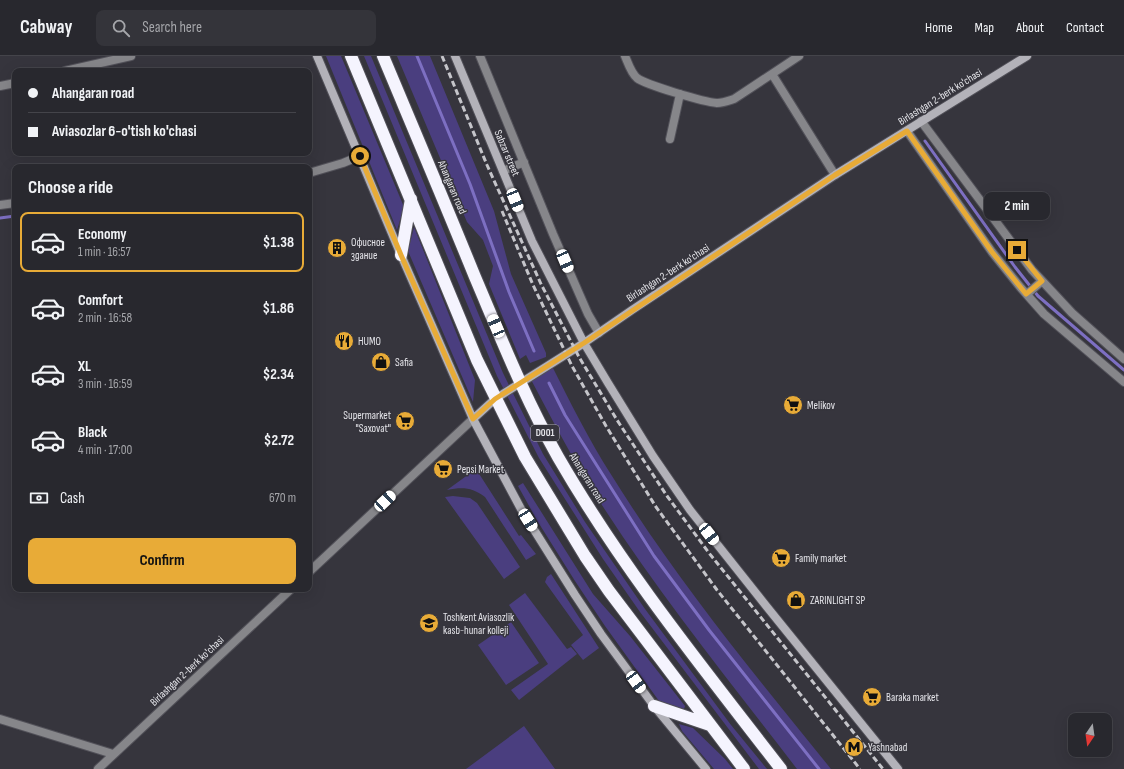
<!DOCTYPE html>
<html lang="en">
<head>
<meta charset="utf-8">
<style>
  :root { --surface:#28282e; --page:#34343a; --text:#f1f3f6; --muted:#a5a6aa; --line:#44444a; --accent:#e8ab37 }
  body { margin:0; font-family:"Sofia Sans Condensed",sans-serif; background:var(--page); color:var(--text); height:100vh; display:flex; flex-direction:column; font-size:15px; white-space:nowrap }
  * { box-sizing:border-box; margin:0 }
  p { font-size:13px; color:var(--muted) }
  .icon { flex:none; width:22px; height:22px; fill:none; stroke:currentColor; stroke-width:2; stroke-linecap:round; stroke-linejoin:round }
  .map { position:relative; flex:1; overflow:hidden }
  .details { position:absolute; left:12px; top:108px; width:300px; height:428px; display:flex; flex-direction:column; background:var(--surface); border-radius:8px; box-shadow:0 4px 16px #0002,0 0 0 1px var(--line) }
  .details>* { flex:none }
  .top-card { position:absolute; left:12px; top:12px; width:300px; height:88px; border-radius:8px; box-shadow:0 4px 16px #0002,0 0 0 1px var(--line); display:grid; align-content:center; height:88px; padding:0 16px; background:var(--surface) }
  .needle { width:26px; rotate:193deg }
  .buttons { position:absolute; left:1068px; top:657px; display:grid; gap:8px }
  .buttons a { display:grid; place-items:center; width:44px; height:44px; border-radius:8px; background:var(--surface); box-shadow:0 4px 16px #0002,0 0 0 1px var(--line); font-size:20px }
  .end { position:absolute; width:18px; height:18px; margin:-9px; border:5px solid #e8ab37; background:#111; box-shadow:0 0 0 2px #111 }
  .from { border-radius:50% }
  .bubble { position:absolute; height:28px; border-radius:8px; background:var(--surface); box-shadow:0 4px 16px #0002,0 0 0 1px var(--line); font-size:13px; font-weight:700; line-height:28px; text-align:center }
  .car { position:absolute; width:12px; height:24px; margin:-12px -6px; border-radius:5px; box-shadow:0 0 3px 1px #0007; background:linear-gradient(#fff 24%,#345 0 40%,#fff 0 76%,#345 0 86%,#fff 0) }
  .top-card b { display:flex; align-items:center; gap:14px; height:38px; font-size:15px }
  .top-card b+b { border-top:1px solid var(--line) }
  .top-card i { width:10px; height:10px; background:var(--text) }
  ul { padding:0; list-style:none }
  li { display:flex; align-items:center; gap:12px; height:60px; margin:0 8px 6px; padding:0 8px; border:2px solid transparent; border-radius:8px }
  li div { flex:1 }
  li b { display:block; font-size:15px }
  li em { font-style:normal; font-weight:700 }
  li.current { border-color:var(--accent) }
  li>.icon { width:36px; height:36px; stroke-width:1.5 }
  h2 { padding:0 16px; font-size:18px; line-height:48px }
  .pay { display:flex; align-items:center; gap:10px; height:44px; padding:0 16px; font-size:15px }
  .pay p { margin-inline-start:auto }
  .cta { display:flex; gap:8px; margin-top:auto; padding:8px 16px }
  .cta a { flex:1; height:46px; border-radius:8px; background:var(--accent); color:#111; font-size:16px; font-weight:700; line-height:46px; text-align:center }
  header { display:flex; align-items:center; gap:24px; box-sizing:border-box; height:56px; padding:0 20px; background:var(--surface); border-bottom:1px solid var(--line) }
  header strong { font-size:19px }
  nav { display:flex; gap:22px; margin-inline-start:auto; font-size:14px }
  .search { width:280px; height:36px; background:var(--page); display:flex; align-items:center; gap:10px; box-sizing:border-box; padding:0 14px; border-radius:8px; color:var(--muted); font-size:15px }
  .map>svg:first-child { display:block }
  .green { fill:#4a3e7f }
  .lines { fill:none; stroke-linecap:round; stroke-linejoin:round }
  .stream { stroke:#7d6fc2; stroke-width:3 }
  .street-casing { stroke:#525159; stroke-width:10 }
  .secondary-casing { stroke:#525159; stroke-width:10 }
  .highway-casing { stroke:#525159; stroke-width:14 }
  .street { stroke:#86868a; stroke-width:8 }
  .secondary { stroke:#b3b2b9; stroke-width:8 }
  .highway { stroke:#f5f4fe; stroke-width:12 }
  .rail { stroke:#c5c5ca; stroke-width:3; stroke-dasharray:6 3; stroke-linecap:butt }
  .route { stroke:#e8ab37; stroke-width:5 }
  .labels { text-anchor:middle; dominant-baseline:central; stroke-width:3; stroke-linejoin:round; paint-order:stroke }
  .shield { fill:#36353d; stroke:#b0b0b5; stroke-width:1 }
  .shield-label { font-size:10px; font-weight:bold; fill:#e4e4e9 }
  .street-label { font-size:11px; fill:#e4e4e9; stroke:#36353d }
  .poi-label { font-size:11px; fill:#e4e4e9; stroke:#36353d; text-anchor:start }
</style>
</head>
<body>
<header>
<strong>Cabway</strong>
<div class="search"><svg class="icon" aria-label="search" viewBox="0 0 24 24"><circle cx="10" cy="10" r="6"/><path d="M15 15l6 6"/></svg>Search here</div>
<nav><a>Home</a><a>Map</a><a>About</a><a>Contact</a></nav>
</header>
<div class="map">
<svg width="1124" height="713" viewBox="0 0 1124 713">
  <rect width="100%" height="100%" fill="#36353d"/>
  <path class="green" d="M326,0H341L404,151L397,174Z
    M364,0H371L503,317L543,398L585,466L645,553L731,669L767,713H759L640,556L603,503L539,402L497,320Z
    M397,0H430L494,155L511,218L546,297V301L530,307L526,299L520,303L489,228L493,210L483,184L467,166Z
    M414,171L475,324L473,346L408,195Z
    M551,308C570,346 589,384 612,420C676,523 754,618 831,713H797C727,622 654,532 593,435C569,397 549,357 528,318Z
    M476,413L519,480L521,479L536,498L526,504L485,441C472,431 462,431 447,434Z
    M523,427L593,538L630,580L685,650L684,653L659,645L605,570L575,525L538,466L518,430Z
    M453,440L470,442L477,447L520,511L504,523L445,441Z
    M551,518L599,592L583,604L571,589L583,579L545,526L547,521Z
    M525,537L567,593L571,591L577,598L519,644L511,634L548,608L509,549Z
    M511,566L539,607L506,629L478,589Z
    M679,668L693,672L725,703L733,713H714L682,675Z
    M524,670L555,713H466Z"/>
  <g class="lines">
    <path class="stream" d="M417,0L470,128L509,236L534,295
      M925,85L1015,211L1038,240L1124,314
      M0,162L15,160
      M549,327L565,359L654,500L709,574L819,713"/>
    <g class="street-casing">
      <path id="street" d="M480,0L553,178L588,258L599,277
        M625,0C628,7 631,17 637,22C646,29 704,46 717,47C723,47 728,45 734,43L799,0
        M65,15L131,0
        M772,18L835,119
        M0,30L15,27
        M921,65L1032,214L1072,257L1124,303
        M907,75L992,196L1021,232L1044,258L1124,326
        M670,83L680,38
        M503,115L524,106
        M309,117L343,107L360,100
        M0,149L15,147
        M1027,238L1042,225
        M309,516L473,363
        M0,663L113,698
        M98,713L291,533"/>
    </g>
    <g class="secondary-casing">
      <path id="secondary" d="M317,0L401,199L473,363L521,453L575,539L601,578L654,650L706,713
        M455,0L532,185L584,287L608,327L653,400L690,454L767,551L898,713
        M473,363L495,343L584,287L632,254L835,119L1027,0"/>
    </g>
    <g class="highway-casing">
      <path id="highway" d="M351,0L477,304L525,401L585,500L609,535L744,713
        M383,0C414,74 445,147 475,221C501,282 525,343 558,401C622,512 703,612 781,713
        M401,199L411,143
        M654,650L710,669"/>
    </g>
    <use href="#street" class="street"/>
    <use href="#secondary" class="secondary"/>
    <use href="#highway" class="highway"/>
    <path class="rail" d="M442,0L487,109L541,228L579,301L617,364L667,440L709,497L883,713
      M502,155L533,229L572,310L606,370L656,451L717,534L860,713"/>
  </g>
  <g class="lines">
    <path class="route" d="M360,100L401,199L473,363L495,343L584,287L835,119L907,75L992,196L1026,238L1042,225L1017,194"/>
  </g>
  <defs>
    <g id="building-disc" transform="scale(1)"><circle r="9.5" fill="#e8ab37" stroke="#36353d"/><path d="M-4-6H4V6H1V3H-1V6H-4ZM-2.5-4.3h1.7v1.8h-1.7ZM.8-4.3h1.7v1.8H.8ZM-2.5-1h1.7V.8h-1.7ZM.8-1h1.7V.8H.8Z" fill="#111"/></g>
    <g id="restaurant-disc" transform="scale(1)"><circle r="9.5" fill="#e8ab37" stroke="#36353d"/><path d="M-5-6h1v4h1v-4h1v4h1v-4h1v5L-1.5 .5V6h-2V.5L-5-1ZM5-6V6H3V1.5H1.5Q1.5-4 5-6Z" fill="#111"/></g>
    <g id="shop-disc" transform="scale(1)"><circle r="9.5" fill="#e8ab37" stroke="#36353d"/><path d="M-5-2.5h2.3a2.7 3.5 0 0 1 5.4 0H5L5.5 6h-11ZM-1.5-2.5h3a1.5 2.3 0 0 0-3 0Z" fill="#111"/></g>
    <g id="supermarket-disc" transform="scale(1)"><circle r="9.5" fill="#e8ab37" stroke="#36353d"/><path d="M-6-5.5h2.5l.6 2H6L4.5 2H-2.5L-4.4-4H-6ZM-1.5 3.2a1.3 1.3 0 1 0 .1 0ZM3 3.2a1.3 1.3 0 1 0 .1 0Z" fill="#111"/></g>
    <g id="university-disc" transform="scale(1)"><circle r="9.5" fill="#e8ab37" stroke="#36353d"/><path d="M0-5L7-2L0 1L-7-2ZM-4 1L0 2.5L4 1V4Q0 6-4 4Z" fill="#111"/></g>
    <g id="metro-disc" transform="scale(1)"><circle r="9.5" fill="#e8ab37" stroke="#36353d"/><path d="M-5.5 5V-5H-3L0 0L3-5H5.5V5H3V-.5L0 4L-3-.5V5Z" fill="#111"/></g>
  </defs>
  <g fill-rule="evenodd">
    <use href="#building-disc" x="337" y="192"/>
    <use href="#restaurant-disc" x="344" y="285"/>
    <use href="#shop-disc" x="381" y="306"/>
    <use href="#supermarket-disc" x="793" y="349"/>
    <use href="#supermarket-disc" x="405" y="365"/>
    <use href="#supermarket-disc" x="443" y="413"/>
    <use href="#supermarket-disc" x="781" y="502"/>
    <use href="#shop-disc" x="796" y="544"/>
    <use href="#university-disc" x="429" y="567"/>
    <use href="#supermarket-disc" x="872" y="641"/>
    <use href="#metro-disc" x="854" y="691"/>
  </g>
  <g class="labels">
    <rect class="shield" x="531" y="369" width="28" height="16" rx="3"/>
    <g class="shield-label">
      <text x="545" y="377">D001</text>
    </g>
    <g class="street-label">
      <text transform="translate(940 41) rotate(-32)">Birlashgan 2-berk ko'chasi</text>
      <text transform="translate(507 97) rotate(67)">Sabzar street</text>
      <text transform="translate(452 131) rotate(67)">Ahangaran road</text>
      <text transform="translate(668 217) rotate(-33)">Birlashgan 2-berk ko'chasi</text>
      <text transform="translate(587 422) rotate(58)">Ahangaran road</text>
      <text transform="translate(187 615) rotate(-43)">Birlashgan 2-berk ko'chasi</text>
    </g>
    <g class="poi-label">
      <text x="351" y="186">Офисное<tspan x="351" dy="13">здание</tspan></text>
      <text x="358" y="285">HUMO</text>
      <text x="395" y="306">Safia</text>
      <text x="807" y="349">Melikov</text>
      <text x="391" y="359" text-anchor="end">Supermarket<tspan x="391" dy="13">"Saxovat"</tspan></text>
      <text x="457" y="413">Pepsi Market</text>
      <text x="795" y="502">Family market</text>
      <text x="810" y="544">ZARINLIGHT SP</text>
      <text x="443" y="561">Toshkent Aviasozlik<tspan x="443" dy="13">kasb-hunar kolleji</tspan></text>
      <text x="886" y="641">Baraka market</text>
      <text x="868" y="691">Yashnabad</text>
    </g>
  </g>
</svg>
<div class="buttons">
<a><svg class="needle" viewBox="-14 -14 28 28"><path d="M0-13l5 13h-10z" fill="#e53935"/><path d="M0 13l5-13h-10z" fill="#a5a6aa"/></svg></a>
</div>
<i class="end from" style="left:360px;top:100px"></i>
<i class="end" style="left:1017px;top:194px"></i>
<div class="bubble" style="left:984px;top:136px;width:66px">2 min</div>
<i class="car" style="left:515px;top:144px;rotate:158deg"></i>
<i class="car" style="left:565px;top:205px;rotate:157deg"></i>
<i class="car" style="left:496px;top:270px;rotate:337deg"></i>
<i class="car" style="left:385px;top:445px;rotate:47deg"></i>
<i class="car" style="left:528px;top:464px;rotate:148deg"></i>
<i class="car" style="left:709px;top:478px;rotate:142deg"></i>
<i class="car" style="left:636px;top:626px;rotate:144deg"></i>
<div class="top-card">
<b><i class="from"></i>Ahangaran road</b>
<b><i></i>Aviasozlar 6-o'tish ko'chasi</b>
</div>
<section class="details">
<h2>Choose a ride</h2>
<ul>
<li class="current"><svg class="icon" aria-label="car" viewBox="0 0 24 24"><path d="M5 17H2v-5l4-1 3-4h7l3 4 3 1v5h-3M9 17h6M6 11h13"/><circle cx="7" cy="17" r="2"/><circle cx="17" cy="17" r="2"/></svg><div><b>Economy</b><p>1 min · 16:57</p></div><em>$1.38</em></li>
<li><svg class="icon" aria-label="car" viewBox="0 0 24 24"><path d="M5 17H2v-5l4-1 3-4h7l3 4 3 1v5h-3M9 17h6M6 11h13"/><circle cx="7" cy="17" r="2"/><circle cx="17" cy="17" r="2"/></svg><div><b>Comfort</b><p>2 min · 16:58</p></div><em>$1.86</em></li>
<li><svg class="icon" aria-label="car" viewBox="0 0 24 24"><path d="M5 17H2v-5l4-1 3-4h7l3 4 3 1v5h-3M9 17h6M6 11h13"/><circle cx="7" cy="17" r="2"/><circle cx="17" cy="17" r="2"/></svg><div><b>XL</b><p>3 min · 16:59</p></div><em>$2.34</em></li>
<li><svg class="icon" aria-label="car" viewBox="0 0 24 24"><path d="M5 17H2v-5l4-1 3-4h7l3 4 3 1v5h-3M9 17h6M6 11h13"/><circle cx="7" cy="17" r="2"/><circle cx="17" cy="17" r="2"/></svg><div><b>Black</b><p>4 min · 17:00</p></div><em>$2.72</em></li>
</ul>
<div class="pay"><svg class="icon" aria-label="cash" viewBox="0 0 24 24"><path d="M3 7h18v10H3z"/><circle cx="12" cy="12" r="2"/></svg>Cash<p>670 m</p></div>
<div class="cta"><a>Confirm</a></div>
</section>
</div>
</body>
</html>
